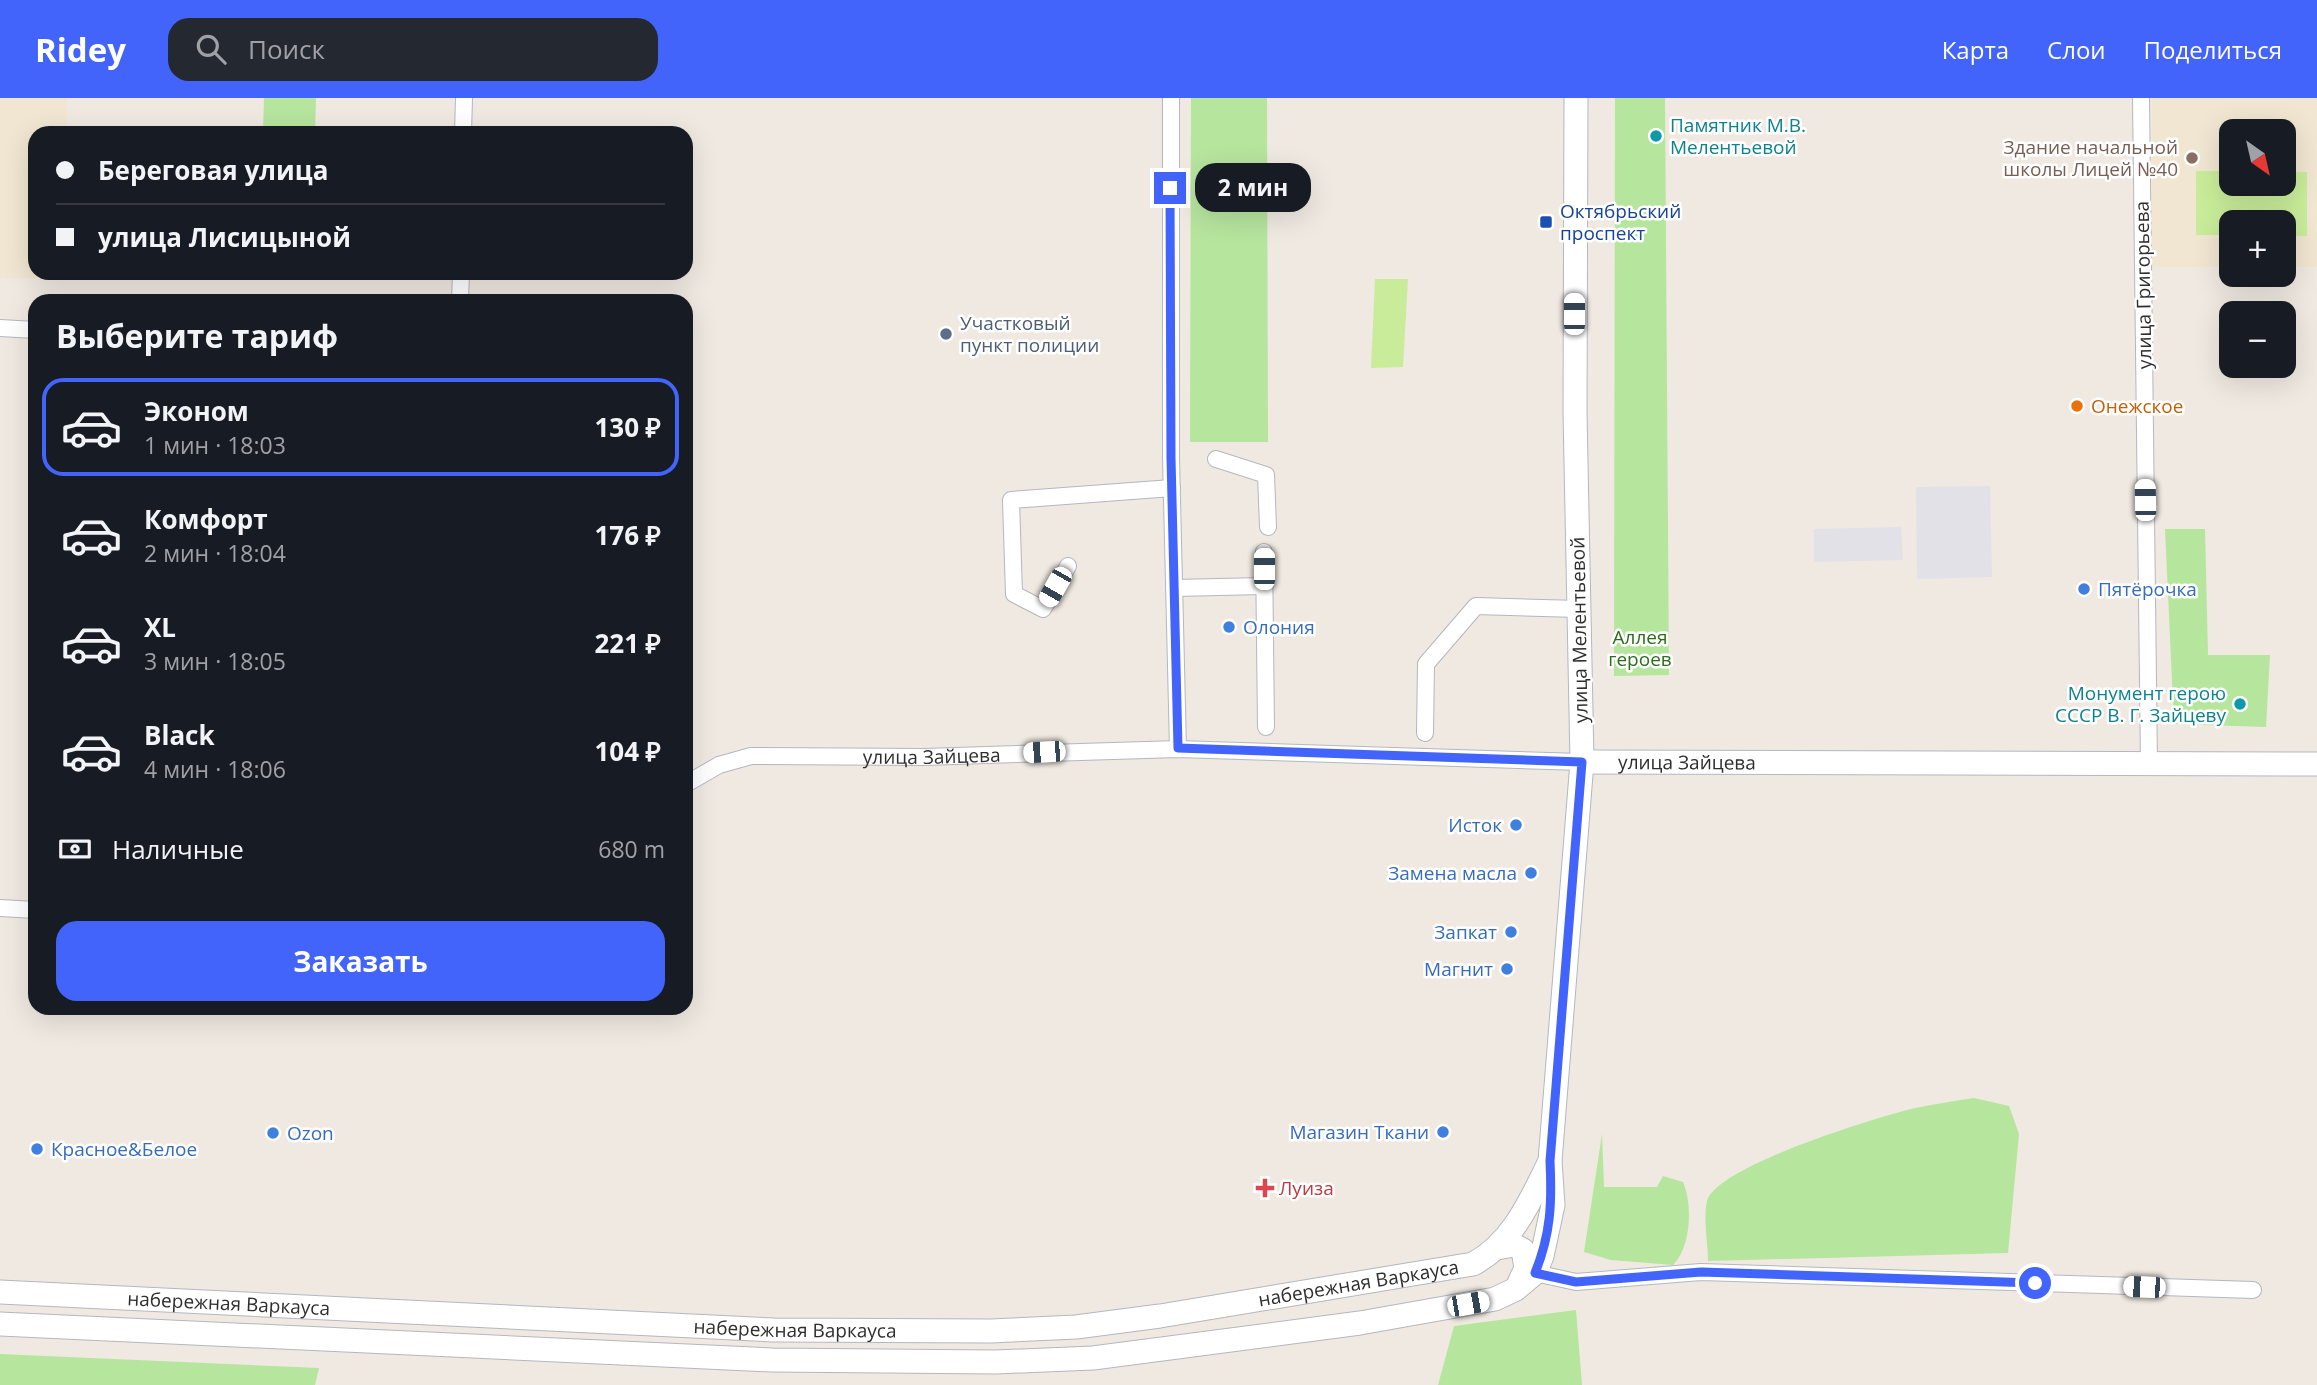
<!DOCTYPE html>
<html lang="ru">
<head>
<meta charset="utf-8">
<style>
  :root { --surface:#171b24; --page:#242831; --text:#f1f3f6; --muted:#9ea1a6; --line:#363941; --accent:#4264fb }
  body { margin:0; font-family:"Open Sans",sans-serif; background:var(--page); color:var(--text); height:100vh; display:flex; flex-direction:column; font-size:26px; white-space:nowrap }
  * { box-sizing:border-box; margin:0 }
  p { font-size:23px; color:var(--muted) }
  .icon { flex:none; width:38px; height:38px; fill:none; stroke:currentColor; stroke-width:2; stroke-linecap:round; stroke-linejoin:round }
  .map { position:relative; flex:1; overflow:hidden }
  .sheet { position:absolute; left:28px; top:196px; width:665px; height:721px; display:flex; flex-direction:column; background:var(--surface); border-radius:21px; box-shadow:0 7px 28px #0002 }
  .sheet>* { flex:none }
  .banner { position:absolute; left:28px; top:28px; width:665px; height:154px; border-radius:21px; box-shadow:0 7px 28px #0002; display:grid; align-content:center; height:154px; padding:0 28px; background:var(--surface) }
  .needle { width:46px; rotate:146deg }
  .controls { position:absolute; left:2219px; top:21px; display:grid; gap:14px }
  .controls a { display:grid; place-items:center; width:77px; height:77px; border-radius:14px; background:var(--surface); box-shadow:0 7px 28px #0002; font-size:35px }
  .end { position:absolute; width:32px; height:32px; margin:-16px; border:9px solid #4264fb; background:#fff; box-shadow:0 0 0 4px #fff }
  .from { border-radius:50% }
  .bubble { position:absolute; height:49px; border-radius:21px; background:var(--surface); box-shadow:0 7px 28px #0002; font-size:23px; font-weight:700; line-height:49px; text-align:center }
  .car { position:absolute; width:21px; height:42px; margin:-21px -10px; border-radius:9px; box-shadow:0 0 5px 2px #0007; background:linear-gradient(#fff 24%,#345 0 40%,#fff 0 76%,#345 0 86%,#fff 0) }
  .banner b { display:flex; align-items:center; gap:24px; height:66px; font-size:26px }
  .banner b+b { border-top:2px solid var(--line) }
  .banner i { width:18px; height:18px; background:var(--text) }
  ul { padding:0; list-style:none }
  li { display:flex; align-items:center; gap:21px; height:98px; margin:0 14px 10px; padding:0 14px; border:4px solid transparent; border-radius:21px }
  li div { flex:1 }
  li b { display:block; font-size:26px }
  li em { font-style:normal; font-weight:700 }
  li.current { border-color:var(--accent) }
  li>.icon { width:63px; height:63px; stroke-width:1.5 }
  h2 { padding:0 28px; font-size:32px; line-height:84px }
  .pay { display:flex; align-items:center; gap:18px; height:77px; padding:0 28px; font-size:26px }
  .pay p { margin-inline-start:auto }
  .button { display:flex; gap:14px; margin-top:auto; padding:14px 28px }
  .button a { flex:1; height:80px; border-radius:21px; background:var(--accent); color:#fff; font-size:28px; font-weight:700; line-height:80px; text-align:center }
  header { display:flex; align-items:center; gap:42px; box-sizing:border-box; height:98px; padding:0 35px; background:var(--accent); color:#fff }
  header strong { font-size:33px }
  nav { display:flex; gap:38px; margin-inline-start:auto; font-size:24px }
  .search { width:490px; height:63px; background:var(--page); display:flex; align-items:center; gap:18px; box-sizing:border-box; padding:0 24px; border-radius:21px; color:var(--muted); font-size:26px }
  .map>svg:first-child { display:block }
  .industrial { fill:#e3e1e8 }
  .education { fill:#f0e6d1; fill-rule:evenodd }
  .green { fill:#b6e59e }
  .pitch { fill:#c9ec9a }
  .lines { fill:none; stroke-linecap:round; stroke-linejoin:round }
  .minor-casing { stroke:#b4b7c1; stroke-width:18 }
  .secondary-casing { stroke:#b4b7c1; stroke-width:25 }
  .minor { stroke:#fff; stroke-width:16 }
  .secondary { stroke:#fff; stroke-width:23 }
  .route { stroke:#4264fb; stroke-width:9 }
  .culture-dot { fill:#0f9aa8; stroke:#fff; stroke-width:2.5 }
  .education-dot { fill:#8d6e63; stroke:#fff; stroke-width:2.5 }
  .transit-dot { fill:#1a4fb4; stroke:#fff; stroke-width:2.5 }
  .service-dot { fill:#5c6f8a; stroke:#fff; stroke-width:2.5 }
  .food-dot { fill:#e8710a; stroke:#fff; stroke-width:2.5 }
  .shop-dot { fill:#3f7fe0; stroke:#fff; stroke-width:2.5 }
  .health-dot { fill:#e0444e; stroke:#fff; stroke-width:2.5 }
  .labels { text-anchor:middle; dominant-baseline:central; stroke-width:5; stroke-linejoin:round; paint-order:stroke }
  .culture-label { font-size:19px; fill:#0d838f; stroke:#fff; text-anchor:start }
  .education-label { font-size:19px; fill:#785e54; stroke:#fff; text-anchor:end }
  .transit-label { font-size:19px; fill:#164399; stroke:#fff; text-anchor:start }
  .street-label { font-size:19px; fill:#2e2e2e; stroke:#fff }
  .service-label { font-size:19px; fill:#4e5e75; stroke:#fff; text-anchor:start }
  .food-label { font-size:19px; fill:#c56008; stroke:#fff; text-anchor:start }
  .shop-label { font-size:19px; fill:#366cbe; stroke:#fff; text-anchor:end }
  .park-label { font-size:19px; fill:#2c6e1b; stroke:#fff }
  .health-label { font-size:19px; fill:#be3a42; stroke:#fff; text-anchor:start }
</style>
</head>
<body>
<header>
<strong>Ridey</strong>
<div class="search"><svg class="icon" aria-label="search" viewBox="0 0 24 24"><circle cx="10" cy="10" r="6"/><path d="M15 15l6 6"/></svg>Поиск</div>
<nav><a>Карта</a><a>Слои</a><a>Поделиться</a></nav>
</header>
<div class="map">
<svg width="2317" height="1287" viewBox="0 0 2317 1287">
  <rect width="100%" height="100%" fill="#efe9e1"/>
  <path class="industrial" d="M1990,388L1992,479L1917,481L1916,389Z
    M1901,429L1903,462L1814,464V431Z"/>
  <path class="education" d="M0,0H67L66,35H35V175H63V180H0Z
    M2152,0H2317V169H2284V124H2231V169H2152ZM2231,33H2284V86H2231Z"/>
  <path class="green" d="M264,0H316L315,35H263Z
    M1191,0H1267L1268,344H1190Z
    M1615,0H1665L1669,577L1614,578Z
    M2165,431H2205L2208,557H2270L2266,629L2174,626Z
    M1974,1000L2009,1008L2019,1036L2008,1155L1708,1163C1708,1145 1703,1120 1707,1103C1716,1068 1878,1019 1915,1010C1934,1006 1954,1003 1974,1000Z
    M1602,1036L1604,1089H1657L1663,1078L1683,1084C1693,1107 1691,1149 1673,1167L1611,1162L1584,1154Z
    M1576,1212L1582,1287H1438L1454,1228Z
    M0,1256L319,1270L315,1287H0Z"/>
  <path class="pitch" d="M2196,73H2231V86H2284V74H2307V138H2284V124H2231V137H2196Z
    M1375,181H1408L1403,269L1371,270Z"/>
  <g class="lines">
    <g class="minor-casing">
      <g id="minor">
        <path d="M1171,0V360L1178,651"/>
        <path d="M2141,0L2149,668"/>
        <path d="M463,35L464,0"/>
        <path d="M460,203L461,175"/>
        <path d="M0,230L35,232"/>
        <path d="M1216,361L1266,377L1268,429"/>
        <path d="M1264,454L1266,629"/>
        <path d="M1068,468L1043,511L1014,496L1011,402L1172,390"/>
        <path d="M1174,490L1264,488"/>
        <path d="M1425,635L1426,566L1476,508L1579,511"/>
        <path id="s1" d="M686,686L719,667L751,658L924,659L1178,651L1582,664"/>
        <path d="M0,810L35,812"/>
        <path d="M1535,1175L1576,1184L1701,1174L2253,1192"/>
      </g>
    </g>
    <g class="secondary-casing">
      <g id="secondary">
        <path id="s2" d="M1582,664L2317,666"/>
        <path d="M1497,1150L1514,1147L1523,1152L1526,1170L1519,1185"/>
        <path id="s3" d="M0,1194L774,1232L991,1233L1076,1229L1160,1218L1473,1166C1513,1145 1531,1101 1550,1063"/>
        <path d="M0,1226L772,1262L996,1264L1093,1260L1360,1225L1495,1201L1516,1191L1535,1175L1542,1158L1553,1107L1550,1063L1582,664L1575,314L1576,0"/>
      </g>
    </g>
    <use href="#minor" class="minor"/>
    <use href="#secondary" class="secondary"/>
  </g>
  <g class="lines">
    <path class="route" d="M1170,90L1171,360L1178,650L1582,664L1550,1063C1552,1104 1551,1136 1535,1175L1576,1184L1701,1174L2035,1185"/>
  </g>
  <g class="culture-dot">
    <circle cx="1656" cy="38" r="7"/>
    <circle cx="2240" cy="606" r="7"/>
  </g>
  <circle class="education-dot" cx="2192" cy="60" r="7"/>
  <rect class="transit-dot" x="1539" y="117" width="14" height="14" rx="3.5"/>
  <circle class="service-dot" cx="946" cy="236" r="7"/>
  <circle class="food-dot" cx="2077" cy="308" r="7"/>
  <g class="shop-dot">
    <circle cx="2084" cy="491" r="7"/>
    <circle cx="1229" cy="529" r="7"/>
    <circle cx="1516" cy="727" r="7"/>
    <circle cx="1531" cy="775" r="7"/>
    <circle cx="1511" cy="834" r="7"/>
    <circle cx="1507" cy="871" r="7"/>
    <circle cx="1443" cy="1034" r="7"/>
    <circle cx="273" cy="1035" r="7"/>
    <circle cx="37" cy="1051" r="7"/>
  </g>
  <path class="health-dot" d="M1261.5 1079.5h7v7h7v7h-7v7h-7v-7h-7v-7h7z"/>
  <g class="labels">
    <g class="culture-label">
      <text x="1670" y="27">Памятник М.В.<tspan x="1670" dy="22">Мелентьевой</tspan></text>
      <text x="2226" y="595" text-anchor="end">Монумент герою<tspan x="2226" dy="22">СССР В. Г. Зайцеву</tspan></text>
    </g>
    <g class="education-label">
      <text x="2178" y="49">Здание начальной<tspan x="2178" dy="22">школы Лицей №40</tspan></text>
    </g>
    <g class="transit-label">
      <text x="1560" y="113">Октябрьский<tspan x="1560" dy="22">проспект</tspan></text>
    </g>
    <g class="street-label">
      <text transform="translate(2143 187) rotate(-91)">улица Григорьева</text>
      <text transform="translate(1579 532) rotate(-91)">улица Мелентьевой</text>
      <text stroke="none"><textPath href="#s1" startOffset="252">улица Зайцева</textPath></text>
      <text stroke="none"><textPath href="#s2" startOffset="105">улица Зайцева</textPath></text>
      <text stroke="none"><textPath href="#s3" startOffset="1363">набережная Варкауса</textPath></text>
      <text stroke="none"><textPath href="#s3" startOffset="229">набережная Варкауса</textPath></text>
      <text stroke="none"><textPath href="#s3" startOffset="796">набережная Варкауса</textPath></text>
    </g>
    <g class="service-label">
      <text x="960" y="225">Участковый<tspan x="960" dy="22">пункт полиции</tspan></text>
    </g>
    <g class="food-label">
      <text x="2091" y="308">Онежское</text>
    </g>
    <g class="shop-label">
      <text x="2098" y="491" text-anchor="start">Пятёрочка</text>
      <text x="1243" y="529" text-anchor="start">Олония</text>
      <text x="1502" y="727">Исток</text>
      <text x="1517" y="775">Замена масла</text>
      <text x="1497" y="834">Запкат</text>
      <text x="1493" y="871">Магнит</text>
      <text x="1429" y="1034">Магазин Ткани</text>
      <text x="287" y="1035" text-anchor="start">Ozon</text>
      <text x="51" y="1051" text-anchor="start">Красное&amp;Белое</text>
    </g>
    <g class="park-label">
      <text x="1640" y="539">Аллея<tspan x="1640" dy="22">героев</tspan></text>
    </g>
    <g class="health-label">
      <text x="1279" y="1090">Луиза</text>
    </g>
  </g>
</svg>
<div class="controls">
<a><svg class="needle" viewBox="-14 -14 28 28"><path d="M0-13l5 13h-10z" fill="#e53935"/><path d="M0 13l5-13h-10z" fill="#9ea1a6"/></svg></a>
<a>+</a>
<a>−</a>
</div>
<i class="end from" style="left:2035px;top:1185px"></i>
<i class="end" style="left:1170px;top:90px"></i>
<div class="bubble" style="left:1195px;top:65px;width:116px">2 мин</div>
<i class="car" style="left:1574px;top:216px;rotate:0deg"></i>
<i class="car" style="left:2145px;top:402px;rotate:359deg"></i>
<i class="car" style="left:1264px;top:471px;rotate:0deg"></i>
<i class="car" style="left:1055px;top:489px;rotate:210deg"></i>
<i class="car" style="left:1044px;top:654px;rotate:267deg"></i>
<i class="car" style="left:2144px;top:1189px;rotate:272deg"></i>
<i class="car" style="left:1468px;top:1206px;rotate:80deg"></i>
<div class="banner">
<b><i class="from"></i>Береговая улица</b>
<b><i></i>улица Лисицыной</b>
</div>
<section class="sheet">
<h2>Выберите тариф</h2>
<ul>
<li class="current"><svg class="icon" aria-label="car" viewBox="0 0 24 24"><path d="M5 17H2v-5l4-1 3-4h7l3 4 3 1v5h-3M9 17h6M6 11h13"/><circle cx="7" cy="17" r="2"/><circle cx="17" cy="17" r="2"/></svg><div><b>Эконом</b><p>1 мин · 18:03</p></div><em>130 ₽</em></li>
<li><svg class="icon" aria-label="car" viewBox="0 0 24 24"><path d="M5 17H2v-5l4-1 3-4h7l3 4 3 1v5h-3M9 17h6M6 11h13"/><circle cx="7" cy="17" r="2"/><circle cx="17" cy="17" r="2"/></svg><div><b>Комфорт</b><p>2 мин · 18:04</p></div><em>176 ₽</em></li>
<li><svg class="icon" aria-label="car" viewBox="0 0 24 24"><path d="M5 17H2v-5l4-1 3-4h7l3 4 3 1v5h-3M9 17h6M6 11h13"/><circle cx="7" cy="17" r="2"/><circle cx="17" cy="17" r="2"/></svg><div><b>XL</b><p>3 мин · 18:05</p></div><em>221 ₽</em></li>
<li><svg class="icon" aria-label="car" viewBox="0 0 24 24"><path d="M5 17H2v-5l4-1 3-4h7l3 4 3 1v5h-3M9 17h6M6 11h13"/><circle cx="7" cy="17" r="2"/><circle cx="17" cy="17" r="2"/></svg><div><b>Black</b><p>4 мин · 18:06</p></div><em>104 ₽</em></li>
</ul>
<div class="pay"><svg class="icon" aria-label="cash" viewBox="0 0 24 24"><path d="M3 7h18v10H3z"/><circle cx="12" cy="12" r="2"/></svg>Наличные<p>680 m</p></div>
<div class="button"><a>Заказать</a></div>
</section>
</div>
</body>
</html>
